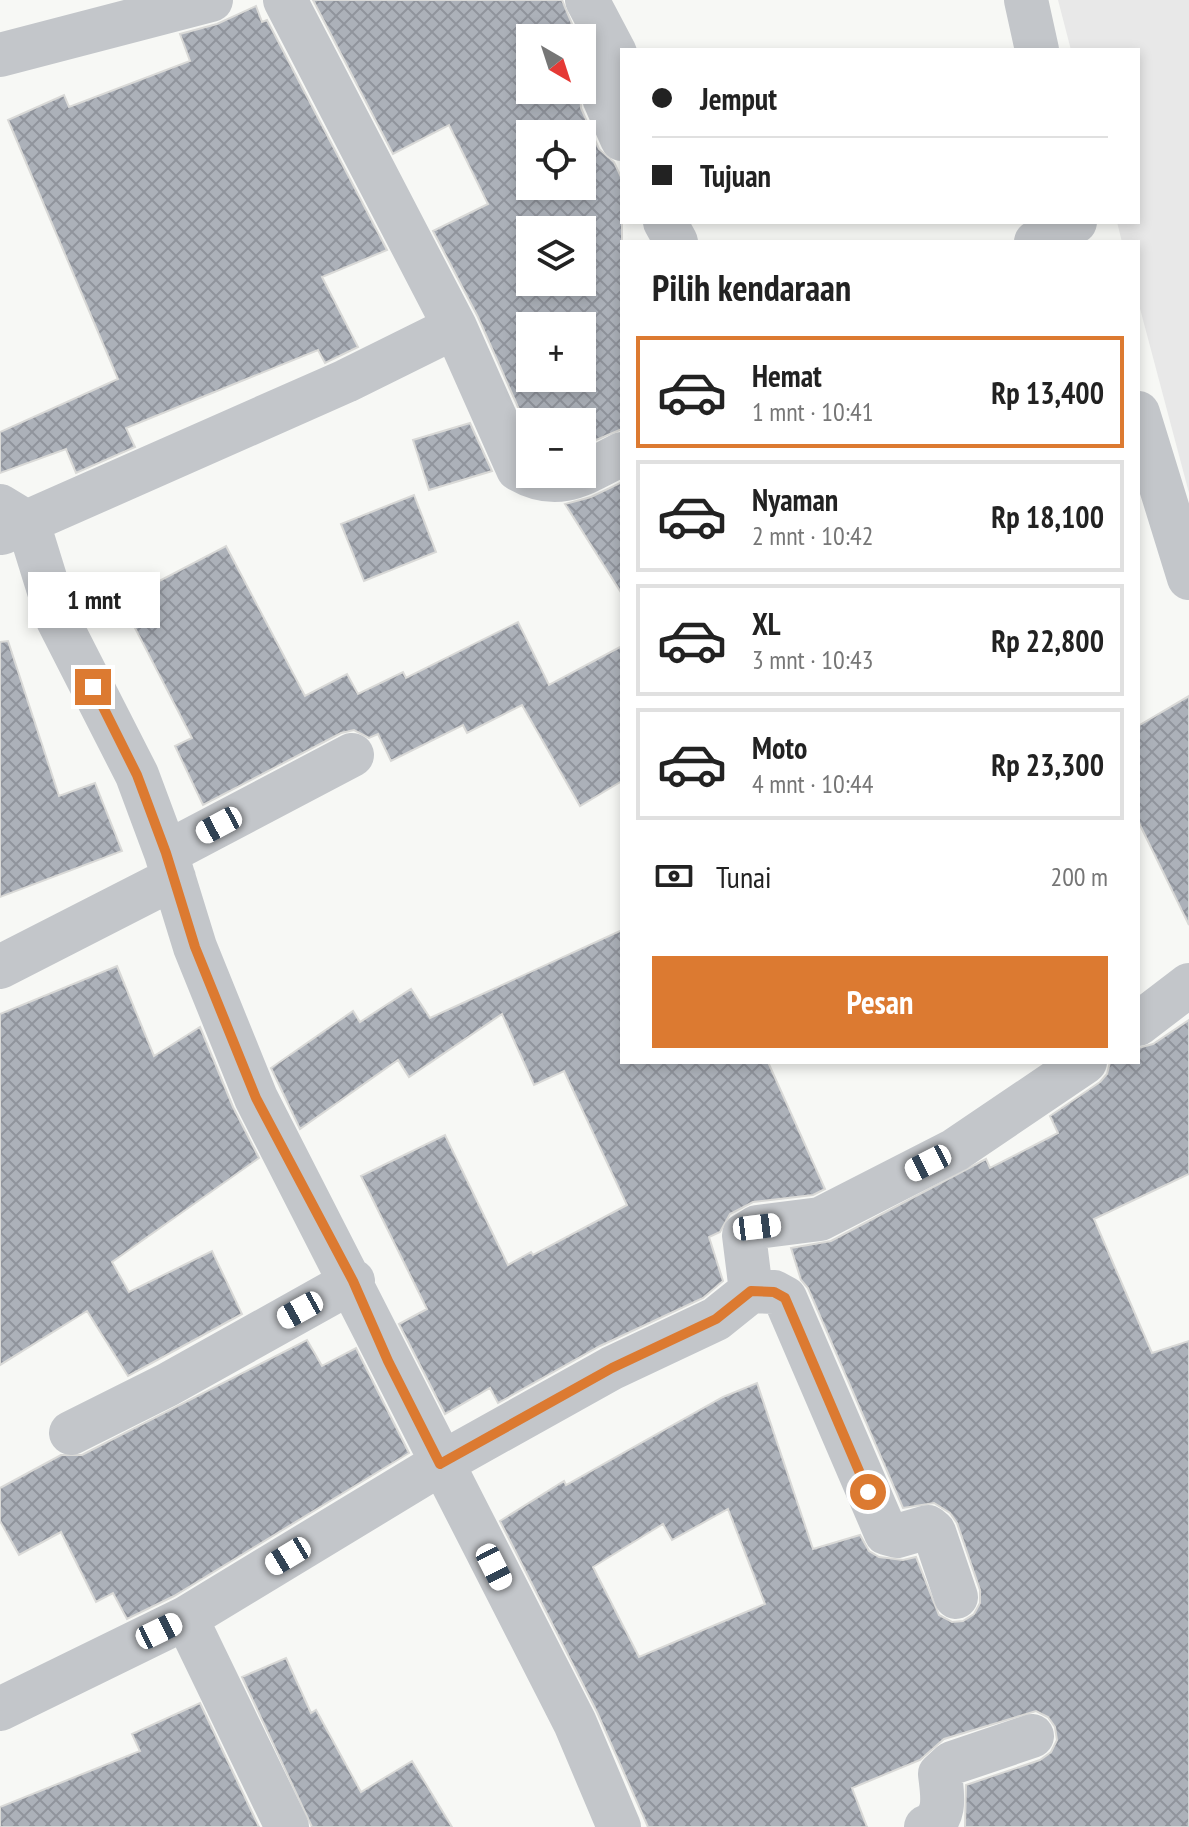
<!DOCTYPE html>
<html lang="id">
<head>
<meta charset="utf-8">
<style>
  :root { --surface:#fff; --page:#f6f6f6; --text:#222; --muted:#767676; --line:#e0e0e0; --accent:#dc7a31 }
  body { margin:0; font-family:"PT Sans Narrow",sans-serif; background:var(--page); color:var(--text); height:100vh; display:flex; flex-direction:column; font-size:30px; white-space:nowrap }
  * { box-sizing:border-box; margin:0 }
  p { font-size:26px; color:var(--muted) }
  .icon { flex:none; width:44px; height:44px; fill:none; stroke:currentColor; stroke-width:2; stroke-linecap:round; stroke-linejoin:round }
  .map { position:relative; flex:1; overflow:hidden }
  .sheet { position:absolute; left:620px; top:240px; width:520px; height:824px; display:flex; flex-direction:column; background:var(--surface); border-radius:0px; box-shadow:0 4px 12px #0003 }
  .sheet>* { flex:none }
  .banner { position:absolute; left:620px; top:48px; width:520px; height:176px; border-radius:0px; box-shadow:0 4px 12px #0003; display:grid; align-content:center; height:176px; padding:0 32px; background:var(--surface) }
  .needle { width:52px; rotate:141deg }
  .fabs { position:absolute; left:516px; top:24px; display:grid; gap:16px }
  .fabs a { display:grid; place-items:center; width:80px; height:80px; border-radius:0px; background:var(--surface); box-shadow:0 4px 12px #0003; font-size:40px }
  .end { position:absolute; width:36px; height:36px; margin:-18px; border:10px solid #dc7a31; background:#fff; box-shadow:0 0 0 4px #fff }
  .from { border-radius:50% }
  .bubble { position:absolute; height:56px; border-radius:0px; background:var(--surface); box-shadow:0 4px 12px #0003; font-size:26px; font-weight:800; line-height:56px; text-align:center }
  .car { position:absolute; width:24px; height:48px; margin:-24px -12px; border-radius:10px; box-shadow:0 0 6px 2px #0007; background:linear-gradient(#fff 24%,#345 0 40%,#fff 0 76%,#345 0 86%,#fff 0) }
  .banner b { display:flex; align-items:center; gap:28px; height:76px; font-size:30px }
  .banner b+b { border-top:2px solid var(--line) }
  .banner i { width:20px; height:20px; background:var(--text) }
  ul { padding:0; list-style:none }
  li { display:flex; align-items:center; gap:24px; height:112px; margin:0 16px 12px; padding:0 16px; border:4px solid var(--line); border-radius:0px }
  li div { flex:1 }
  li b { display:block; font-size:30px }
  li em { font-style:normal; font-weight:800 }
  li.selected { border-color:var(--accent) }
  li>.icon { width:72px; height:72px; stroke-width:1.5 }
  h2 { padding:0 32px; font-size:36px; line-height:96px }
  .pay { display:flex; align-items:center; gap:20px; height:88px; padding:0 32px; font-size:30px }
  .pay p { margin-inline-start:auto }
  .cta { display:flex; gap:16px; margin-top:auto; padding:16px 32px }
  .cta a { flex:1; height:92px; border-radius:0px; background:var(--accent); color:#fff; font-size:32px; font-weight:800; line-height:92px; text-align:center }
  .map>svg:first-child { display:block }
  .built { fill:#e8e8e8 }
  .building { fill:url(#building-cross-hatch); stroke:#d9d9d7; stroke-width:2; fill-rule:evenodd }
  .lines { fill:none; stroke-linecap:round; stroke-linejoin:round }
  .minor { stroke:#c3c6ca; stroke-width:44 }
  .route { stroke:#dc7a31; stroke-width:10 }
</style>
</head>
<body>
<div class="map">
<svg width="1189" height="1827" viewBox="0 0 1189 1827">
  <defs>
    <pattern id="building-cross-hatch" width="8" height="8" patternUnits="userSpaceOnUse" patternTransform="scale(2)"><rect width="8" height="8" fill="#acb1b9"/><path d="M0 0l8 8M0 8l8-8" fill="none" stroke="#90949c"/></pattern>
  </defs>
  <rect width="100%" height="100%" fill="#f7f8f5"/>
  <path class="built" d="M1058,0H1189V493L1138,301V242H1122L1117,222H1138V50H1071Z"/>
  <path class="building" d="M313,0H562L575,31L561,38H530V90H580L581,108L599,149L614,162L622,179V429L582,446V422H530V434L478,317L433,231L488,204L449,125L393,154ZM530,134H582V186H530ZM530,230H582V282H530ZM530,326H582V378H530Z
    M256,6L262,22L267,20L387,250L322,277L358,347L325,363L318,350L126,428L135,447L76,473L66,449L0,473V432L118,379L8,120L64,95L69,107L190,61L180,34L217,24Z
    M470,423L492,471L429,490L413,440Z
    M622,482V594L565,504L591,497Z
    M414,495L436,552L364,581L341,524Z
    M226,546L305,696L347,674L358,694L403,672L406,678L518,622L549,685L622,646V781L580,806L522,705L467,733L463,725L391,761L378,734L369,738L354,730L341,733L203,805L175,746L192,738L121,601Z
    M8,641L59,796L95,783L122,851L0,897V642Z
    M1189,696V925L1138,821V726Z
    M622,930V1062H768L825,1189L813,1195L753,1202L730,1214L720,1232L709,1237L723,1281L703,1298L600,1346L498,1403L490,1388L445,1414L399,1324L427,1309L361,1176L445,1135L508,1265L531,1252L533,1255L627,1205L564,1071L534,1085L502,1014L409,1077L398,1060L300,1129L271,1068L353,1011L360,1022L411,989L430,1018Z
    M117,966L154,1056L200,1027L233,1107L259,1158L112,1262L129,1292L212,1251L242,1314L128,1376L87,1311L0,1365V1014Z
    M1189,1020V1174L1094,1219L1152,1353L1189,1341V1827H965L966,1785L1040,1760L1051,1752L1057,1740L1055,1727L1048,1717L1036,1711L944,1739L920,1760L852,1788L867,1827H648L597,1712L500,1521L564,1481L566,1485L723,1397L757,1383L813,1549L860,1535L869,1551L879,1557L903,1560L916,1557L939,1615L952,1622L963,1621L974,1614L980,1603V1590L957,1523L950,1513L934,1503L903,1508L808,1288L801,1280L791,1248L831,1241L986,1159L990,1168L1058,1133L1050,1116L1100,1082L1107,1074L1110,1062H1138V1048L1153,1044ZM728,1509L765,1604L639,1657L593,1567L663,1524L672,1540Z
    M307,1340L322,1366L356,1348L409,1453L174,1596L127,1619L113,1593L96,1602L61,1532L19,1555L0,1521V1488L61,1455H82Z
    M286,1658L311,1713L316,1710L361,1792L412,1761L452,1827H312L242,1677Z
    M200,1703L259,1827H0V1807L140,1751L132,1734Z"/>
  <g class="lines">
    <path class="minor" d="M285,0L455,327L518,469C559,493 584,473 622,454
      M587,0L615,53L614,68L607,78L604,98L622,139
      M1026,0L1037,50
      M0,55L211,0
      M665,222L676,242
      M1036,242L1075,222
      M1138,413L1189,578
      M0,506L28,523L58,620L137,775L166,853L195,947L256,1098L575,1723L619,1827
      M2,533L346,381L455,327
      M166,853L352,755
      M0,967L174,878
      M1138,1024L1189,985
      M751,1291L774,1292L785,1298L886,1533L897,1536L928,1527L934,1532L956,1597
      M71,1433L167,1385L353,1281
      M186,1618L287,1827
      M0,1709L186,1618L440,1464L612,1368L716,1319L751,1291L744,1235L757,1227L820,1219L955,1150L1085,1062
      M926,1827C948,1819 942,1793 940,1774L952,1763L1032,1736"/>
  </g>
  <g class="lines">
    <path class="route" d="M93,687L137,775L166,853L195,947L256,1098L353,1281L388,1361L440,1464L612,1368L716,1319L751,1291L774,1292L785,1298L868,1492"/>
  </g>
</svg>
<div class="fabs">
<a><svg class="needle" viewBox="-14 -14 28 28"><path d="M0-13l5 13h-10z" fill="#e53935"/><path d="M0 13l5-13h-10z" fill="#767676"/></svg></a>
<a><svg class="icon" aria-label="locate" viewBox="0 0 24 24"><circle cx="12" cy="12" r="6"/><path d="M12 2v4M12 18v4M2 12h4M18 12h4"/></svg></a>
<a><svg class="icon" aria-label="layers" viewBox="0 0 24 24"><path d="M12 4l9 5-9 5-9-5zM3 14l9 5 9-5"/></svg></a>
<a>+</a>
<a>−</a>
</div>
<i class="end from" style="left:868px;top:1492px"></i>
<i class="end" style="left:93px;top:687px"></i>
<div class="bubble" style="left:28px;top:572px;width:132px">1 mnt</div>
<i class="car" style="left:219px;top:825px;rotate:242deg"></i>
<i class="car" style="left:928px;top:1163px;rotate:243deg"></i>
<i class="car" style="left:757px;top:1227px;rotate:83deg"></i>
<i class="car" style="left:300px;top:1310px;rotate:241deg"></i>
<i class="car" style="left:288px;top:1556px;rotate:239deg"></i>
<i class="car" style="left:494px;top:1567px;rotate:153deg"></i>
<i class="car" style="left:159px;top:1631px;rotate:64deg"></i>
<div class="banner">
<b><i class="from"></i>Jemput</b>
<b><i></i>Tujuan</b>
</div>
<section class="sheet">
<h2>Pilih kendaraan</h2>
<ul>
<li class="selected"><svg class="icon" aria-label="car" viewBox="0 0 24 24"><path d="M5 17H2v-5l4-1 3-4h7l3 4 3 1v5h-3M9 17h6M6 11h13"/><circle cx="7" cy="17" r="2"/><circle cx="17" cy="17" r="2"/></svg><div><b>Hemat</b><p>1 mnt · 10:41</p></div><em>Rp 13,400</em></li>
<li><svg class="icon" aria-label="car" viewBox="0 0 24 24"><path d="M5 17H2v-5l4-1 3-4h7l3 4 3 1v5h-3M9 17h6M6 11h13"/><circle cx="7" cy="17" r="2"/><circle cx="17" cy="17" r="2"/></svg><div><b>Nyaman</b><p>2 mnt · 10:42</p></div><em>Rp 18,100</em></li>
<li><svg class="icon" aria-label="car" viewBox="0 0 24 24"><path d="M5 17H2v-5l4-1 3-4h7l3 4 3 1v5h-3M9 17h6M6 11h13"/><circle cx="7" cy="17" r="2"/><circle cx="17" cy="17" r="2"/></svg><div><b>XL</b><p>3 mnt · 10:43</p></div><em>Rp 22,800</em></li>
<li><svg class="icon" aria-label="car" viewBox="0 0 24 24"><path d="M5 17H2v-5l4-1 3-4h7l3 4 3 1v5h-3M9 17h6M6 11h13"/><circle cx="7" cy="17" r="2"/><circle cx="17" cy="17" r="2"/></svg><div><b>Moto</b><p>4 mnt · 10:44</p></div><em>Rp 23,300</em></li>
</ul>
<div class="pay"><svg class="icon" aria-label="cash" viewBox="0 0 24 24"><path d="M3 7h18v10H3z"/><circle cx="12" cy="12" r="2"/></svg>Tunai<p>200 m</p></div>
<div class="cta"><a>Pesan</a></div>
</section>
</div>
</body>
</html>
